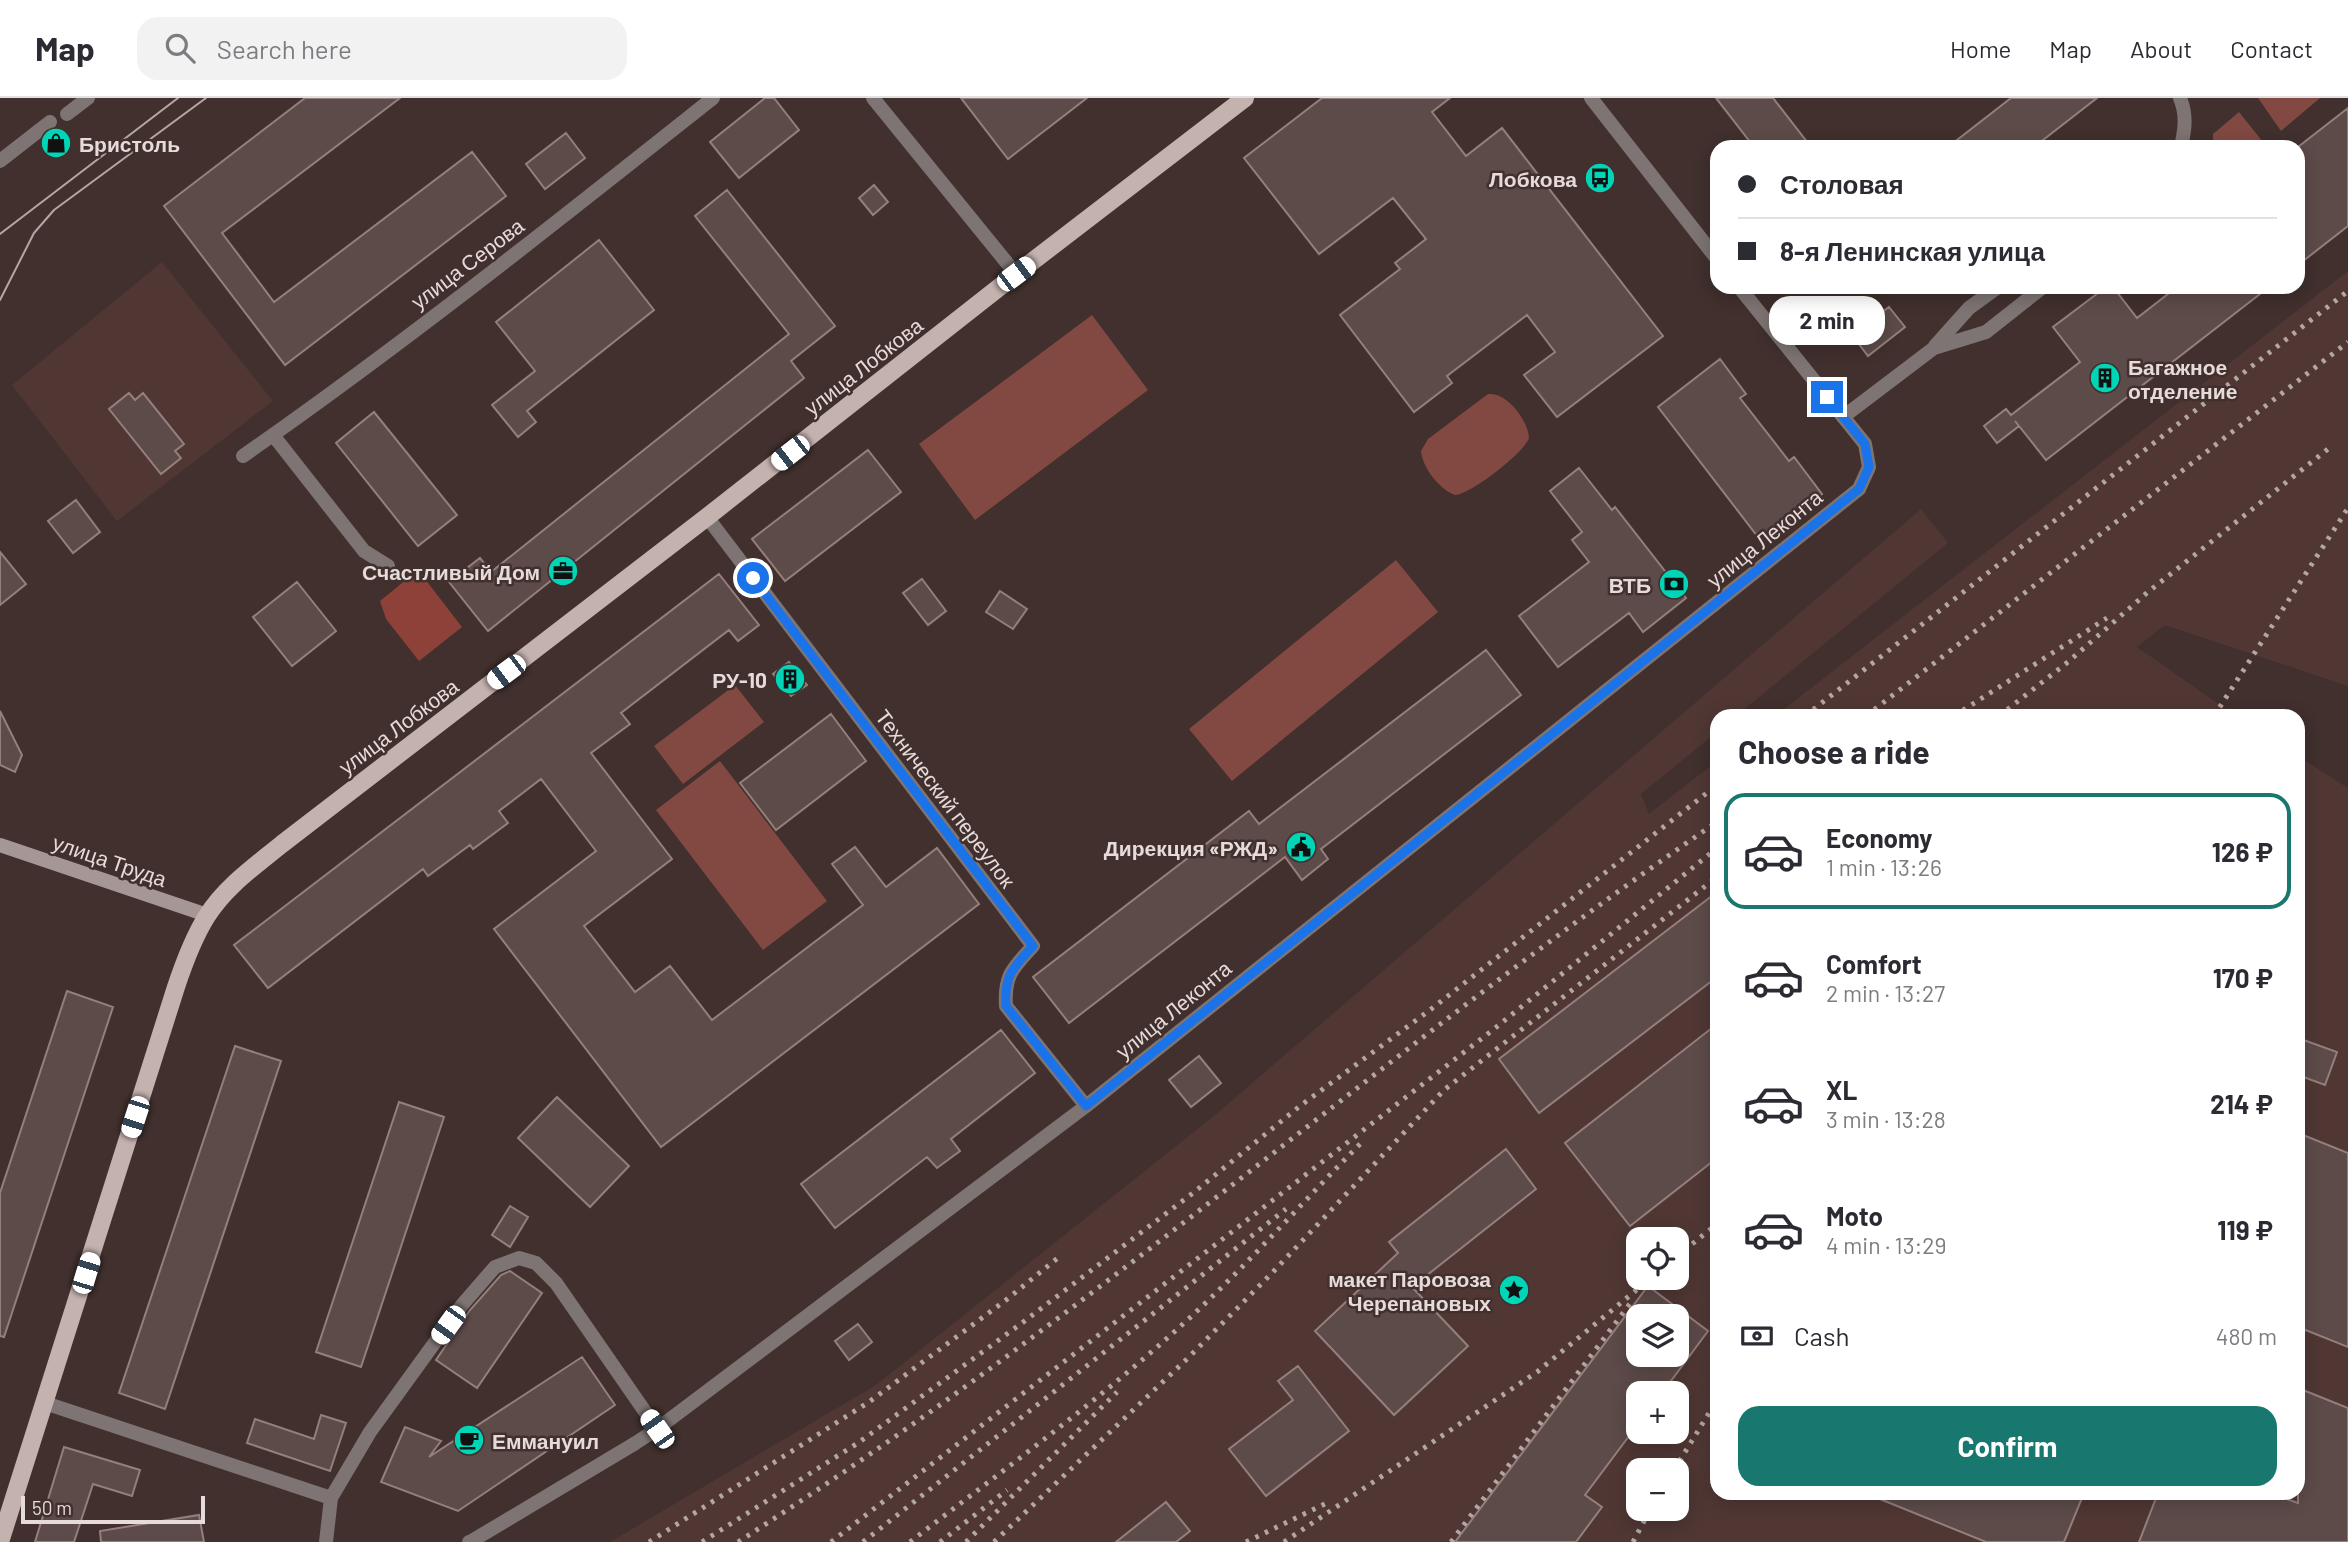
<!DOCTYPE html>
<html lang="en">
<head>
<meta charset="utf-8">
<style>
  :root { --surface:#fff; --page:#f2f2f3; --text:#2b2b33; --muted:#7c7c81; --line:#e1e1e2; --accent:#18776e }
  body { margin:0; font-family:Barlow,sans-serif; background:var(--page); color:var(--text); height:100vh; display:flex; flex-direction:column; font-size:26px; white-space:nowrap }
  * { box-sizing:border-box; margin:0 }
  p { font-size:23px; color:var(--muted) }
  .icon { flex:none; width:38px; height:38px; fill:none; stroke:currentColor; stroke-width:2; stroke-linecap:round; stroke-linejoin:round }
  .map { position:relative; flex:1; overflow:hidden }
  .details { position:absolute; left:1710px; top:611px; width:595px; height:791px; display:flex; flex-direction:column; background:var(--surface); border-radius:21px; box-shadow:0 4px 18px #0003 }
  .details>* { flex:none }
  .guide { position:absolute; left:1710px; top:42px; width:595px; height:154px; border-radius:21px; box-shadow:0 4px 18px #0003; display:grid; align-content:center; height:154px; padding:0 28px; background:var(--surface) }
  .controls { position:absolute; left:1626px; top:1129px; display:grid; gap:14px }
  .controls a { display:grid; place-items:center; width:63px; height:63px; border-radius:14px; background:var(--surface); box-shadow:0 4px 18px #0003; font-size:35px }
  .scale { position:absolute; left:21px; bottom:18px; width:184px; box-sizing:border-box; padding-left:7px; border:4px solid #e6dbd9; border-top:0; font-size:19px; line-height:24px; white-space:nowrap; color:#e6dbd9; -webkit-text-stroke:5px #41302d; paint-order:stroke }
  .end { position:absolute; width:32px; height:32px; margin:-16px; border:9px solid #1a73e8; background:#fff; box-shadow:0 0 0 4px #fff }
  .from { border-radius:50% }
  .bubble { position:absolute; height:49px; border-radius:21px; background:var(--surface); box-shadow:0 4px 18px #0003; font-size:23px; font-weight:700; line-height:49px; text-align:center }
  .car { position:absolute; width:21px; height:42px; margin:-21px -10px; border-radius:9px; box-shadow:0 0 5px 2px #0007; background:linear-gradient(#fff 24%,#345 0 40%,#fff 0 76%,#345 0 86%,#fff 0) }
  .guide b { display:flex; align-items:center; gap:24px; height:66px; font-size:26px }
  .guide b+b { border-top:2px solid var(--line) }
  .guide i { width:18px; height:18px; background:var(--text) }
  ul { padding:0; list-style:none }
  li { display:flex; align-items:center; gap:21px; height:116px; margin:0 14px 10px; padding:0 14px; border:4px solid transparent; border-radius:21px }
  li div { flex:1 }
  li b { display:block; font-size:26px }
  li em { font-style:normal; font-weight:700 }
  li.current { border-color:var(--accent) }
  li>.icon { width:63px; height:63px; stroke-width:1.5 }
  h2 { padding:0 28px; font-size:32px; line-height:84px }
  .pay { display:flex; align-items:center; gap:18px; height:77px; padding:0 28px; font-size:26px }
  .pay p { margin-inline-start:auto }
  .action { display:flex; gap:14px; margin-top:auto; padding:14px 28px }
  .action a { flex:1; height:80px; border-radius:21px; background:var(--accent); color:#fff; font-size:28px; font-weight:700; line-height:80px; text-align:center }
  header { display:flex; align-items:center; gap:42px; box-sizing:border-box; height:98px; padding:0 35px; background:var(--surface); border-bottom:2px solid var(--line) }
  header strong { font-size:33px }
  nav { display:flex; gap:38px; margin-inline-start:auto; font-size:24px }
  .search { width:490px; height:63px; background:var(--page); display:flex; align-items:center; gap:18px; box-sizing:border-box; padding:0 24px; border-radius:21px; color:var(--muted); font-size:26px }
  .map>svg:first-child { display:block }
  .built { fill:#503734; fill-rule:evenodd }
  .green { fill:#824942 }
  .forest { fill:#8e4139 }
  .building { fill:#5d4b49; stroke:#947f7d; stroke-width:2; fill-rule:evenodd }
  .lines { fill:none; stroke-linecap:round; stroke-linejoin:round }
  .pedestrian { stroke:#7d7473; stroke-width:14 }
  .minor { stroke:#7d7473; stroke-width:14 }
  .tertiary { stroke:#7d7473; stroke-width:14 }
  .secondary { stroke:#a59795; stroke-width:14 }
  .primary { stroke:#c4b2af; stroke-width:18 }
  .tram { stroke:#b3a7a4; stroke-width:2 }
  .rail { stroke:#b3a7a4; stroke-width:5; stroke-dasharray:3.5 7; stroke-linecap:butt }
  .route { stroke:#1a73e8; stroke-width:9 }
  .labels { text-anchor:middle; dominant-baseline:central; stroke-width:5; stroke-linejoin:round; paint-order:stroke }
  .poi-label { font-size:21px; font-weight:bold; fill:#e6dbd9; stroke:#41302d; text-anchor:end }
  .street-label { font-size:21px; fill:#e6dbd9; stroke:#41302d }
</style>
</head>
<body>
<header>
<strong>Map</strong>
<div class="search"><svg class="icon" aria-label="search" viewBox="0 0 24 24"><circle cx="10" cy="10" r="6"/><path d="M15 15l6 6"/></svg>Search here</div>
<nav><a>Home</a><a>Map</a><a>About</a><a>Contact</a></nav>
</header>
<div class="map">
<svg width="2348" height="1444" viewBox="0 0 2348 1444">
  <rect width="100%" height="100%" fill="#41302d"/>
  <path class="built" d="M162,164L273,303L117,423L12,287Z
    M2348,173V588L2165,527L2137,549L2236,618H1775Z
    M1921,411L1948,445L1736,618H1717V634L1641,696L1649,716L1717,663V1395H2298V658L2348,690V1444H610L876,1287L1215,1017ZM1638,1141H1676V1180H1638ZM1638,1218H1676V1256H1638ZM1638,1295H1676V1334H1638ZM1638,1372H1676V1410H1638Z"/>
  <path class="green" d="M2258,0H2320L2281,33Z
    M2239,14L2267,49H2213V36Z
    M1092,217L1148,292L975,422L919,346Z
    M1488,296C1507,294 1528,322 1529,340C1524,355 1471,396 1455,397C1440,392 1422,369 1421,353L1428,341Z
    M1396,462L1438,514L1232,683L1189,631Z
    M735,587L764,624L683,686L654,648Z
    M720,663L827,803L763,852L656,712Z"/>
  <path class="forest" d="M418,472L462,529L419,563L386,521L380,503Z"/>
  <path class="building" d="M305,0H400L222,135L274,204L472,54L506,98L285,267L164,108Z
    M765,0H774L799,32L739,80L710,44Z
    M961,0H1087L1008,61Z
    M1322,0H1450L1432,14L1466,58L1502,30L1663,238L1557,319L1524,277L1555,254L1527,217L1447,278L1452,285L1414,314L1340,217L1400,171L1395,165L1426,141L1393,100L1319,156L1244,60Z
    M1716,0H1773L1811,49H1754Z
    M2011,0H2097L2034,49H1948Z
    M2348,10V128L2298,167V49Z
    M566,35L585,60L545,91L526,66Z
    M874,87L888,104L873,117L859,100Z
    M727,92L835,228L791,263L804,280L488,533L449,484L480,460L491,474L789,236L695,118Z
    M599,142L654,212L527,313L536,324L518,339L492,307L535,273L496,224Z
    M2106,189H2113L2137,220L2177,189H2269L2046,362L2015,323L2019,328L1997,345L1984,328L2006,311L2011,317L2080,264L2053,229Z
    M1889,209L1905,229L1868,258L1852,237Z
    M1720,261L1746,296L1740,300L1789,363L1794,359L1822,396L1761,443L1658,309Z
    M129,295L135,302L143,295L184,346L175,353L181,360L161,376L109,311Z
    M374,314L457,417L418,448L336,345Z
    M868,352L901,394L785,483L752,441Z
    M1579,370L1612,412L1615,409L1686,500L1643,534L1629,515L1558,569L1519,518L1589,464L1572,442L1582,434L1550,393Z
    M76,402L100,434L73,455L48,423Z
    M0,454L26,486L0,507Z
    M719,476L759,527L738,543L729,532L621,615L630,626L591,655L672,761L584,828L635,894L670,868L712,922L863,807L832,766L855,749L886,789L937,750L979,806L661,1049L494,831L596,753L541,681L499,713L508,725L473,751L470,747L428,778L423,771L268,890L234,847Z
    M922,481L946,513L928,527L903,495Z
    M297,484L336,533L292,568L253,519Z
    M1000,493L1027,511L1013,531L986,514Z
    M1486,552L1521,597L1321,751L1328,761L1302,782L1285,759L1069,925L1033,879L1249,713L1259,726Z
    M789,564L807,587L791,598L773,576Z
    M0,613L22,657L15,674L0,667Z
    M831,616L866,663L776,732L740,685Z
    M1717,794V879L1539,1015L1499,961Z
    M67,893L113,909L4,1239L0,1238V1095Z
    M1717,926V1060L1630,1128L1565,1045Z
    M1001,932L1035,975L951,1041L960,1053L937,1070L927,1059L835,1130L801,1086Z
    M2298,940L2337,954L2325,987L2298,977Z
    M235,948L281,963L165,1311L119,1295Z
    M1199,958L1221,985L1191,1009L1169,982Z
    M557,999L629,1068L590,1109L518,1040Z
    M399,1004L444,1019L361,1269L316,1254Z
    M2298,1035L2348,1055V1249L2298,1229Z
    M1506,1051L1536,1091L1412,1189L1468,1248L1394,1317L1315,1233L1398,1155L1389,1144Z
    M510,1108L528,1119L510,1149L492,1137Z
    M510,1173L542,1195L477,1290L436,1262L470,1212L501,1177Z
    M1648,1188L1708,1233L1662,1295H1638V1326L1585,1397L1602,1409L1576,1444H1455ZM1638,1218H1676V1256H1638Z
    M858,1226L872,1244L849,1262L835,1243Z
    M582,1259L615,1307L458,1413L381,1384L405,1329L441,1343L429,1359Z
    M1298,1268L1349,1333L1266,1398L1229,1351L1293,1302L1278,1283Z
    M2298,1290L2348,1310V1444H2139L2158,1395H2270L2298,1405Z
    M321,1317L346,1325L330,1373L247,1345L255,1321L314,1341Z
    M64,1349L140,1372L132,1398L93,1386L74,1444H35Z
    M1865,1395H2084L2064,1444H1986Z
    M1166,1404L1190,1433L1176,1444H1116Z
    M199,1417L204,1444H101L100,1433Z"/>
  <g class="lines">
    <path class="pedestrian" d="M67,16L88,0
      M470,1444L634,1346"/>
    <path class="minor" d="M1591,0L1717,161
      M2180,0C2187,17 2185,31 2181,49
      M0,63L50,24
      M1935,248L1969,210L1998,189
      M1843,319L1934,250L1986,234L2043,189
      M273,337L364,453L388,468
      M243,358C405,245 559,122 713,0
      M707,419L1033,848C1013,870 1004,877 1006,908L1086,1008
      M45,1305L331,1400
      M634,1346L657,1331L1086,1008L1859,391L1869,369L1865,346L1739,189
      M326,1444L331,1400L370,1334L462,1207L495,1169L519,1160L536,1165L556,1185L657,1331
      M469,1444H470"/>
    <path class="tertiary" d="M873,0L1016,176"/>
    <path class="secondary" d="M0,747L207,817"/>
    <path class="primary" d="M0,1444L176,889C184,865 193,840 207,818C225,789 255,768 282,746L707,419L1016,176L1245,0"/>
    <path class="tram" d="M0,136L178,0
      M0,202L34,135L54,112L206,0"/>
    <path class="rail" d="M1805,618L2348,193
      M1866,618L2348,244
      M1954,618L2107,520
      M1999,618L2068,564L2148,494L2328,351
      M2214,618L2348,410
      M1676,1159L1717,1126
      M1674,1372L1717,1302
      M649,1444L869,1304L1006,1202L1059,1159
      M702,1444L858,1345L1022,1225L1193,1095L1300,1008L1430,912L1717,687
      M738,1444C839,1379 938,1310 1034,1238C1263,1068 1482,885 1717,724
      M831,1444L1494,931L1717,750
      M863,1444L1286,1111
      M910,1444C1002,1373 1097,1304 1183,1226C1247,1168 1304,1102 1365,1041
      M940,1444L1007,1392
      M966,1444L1117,1294
      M994,1444L1188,1260L1273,1174L1444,992L1717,779
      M1246,1444L1331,1403
      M1284,1444L1537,1274L1651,1180
      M1451,1444L1632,1203
      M1633,1444L1651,1410"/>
  </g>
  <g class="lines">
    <path class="route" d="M753,480L1033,848C1013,870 1004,877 1006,908L1086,1008L1859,391L1869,369L1865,346L1827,299"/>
  </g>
  <defs>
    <g id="shop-disc" transform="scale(1.575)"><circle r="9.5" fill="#00d5b7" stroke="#41302d"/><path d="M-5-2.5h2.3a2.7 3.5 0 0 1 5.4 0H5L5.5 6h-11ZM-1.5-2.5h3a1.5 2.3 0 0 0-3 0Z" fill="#111"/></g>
    <g id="bus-disc" transform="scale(1.575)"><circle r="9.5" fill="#00d5b7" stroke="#41302d"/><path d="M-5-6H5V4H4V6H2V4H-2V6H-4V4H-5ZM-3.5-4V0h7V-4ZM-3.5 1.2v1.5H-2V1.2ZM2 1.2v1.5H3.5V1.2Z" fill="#111"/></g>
    <g id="building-disc" transform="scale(1.575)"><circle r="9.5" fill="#00d5b7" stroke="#41302d"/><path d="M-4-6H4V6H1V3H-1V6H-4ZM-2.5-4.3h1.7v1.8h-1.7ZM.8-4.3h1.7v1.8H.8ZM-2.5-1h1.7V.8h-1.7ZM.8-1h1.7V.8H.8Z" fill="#111"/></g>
    <g id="office-disc" transform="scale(1.575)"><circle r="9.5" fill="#00d5b7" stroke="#41302d"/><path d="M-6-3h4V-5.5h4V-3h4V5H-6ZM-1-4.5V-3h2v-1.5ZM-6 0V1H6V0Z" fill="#111"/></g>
    <g id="bank-disc" transform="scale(1.575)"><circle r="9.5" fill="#00d5b7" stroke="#41302d"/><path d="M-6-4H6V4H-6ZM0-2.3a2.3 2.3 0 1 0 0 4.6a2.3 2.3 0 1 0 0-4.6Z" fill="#111"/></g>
    <g id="civic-disc" transform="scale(1.575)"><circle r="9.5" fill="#00d5b7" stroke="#41302d"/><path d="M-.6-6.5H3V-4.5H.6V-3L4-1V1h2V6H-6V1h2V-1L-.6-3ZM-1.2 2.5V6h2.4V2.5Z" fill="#111"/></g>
    <g id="sight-disc" transform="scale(1.575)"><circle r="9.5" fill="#00d5b7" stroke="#41302d"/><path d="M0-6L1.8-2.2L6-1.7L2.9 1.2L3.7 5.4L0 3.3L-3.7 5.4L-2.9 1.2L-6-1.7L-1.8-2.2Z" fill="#111"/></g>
    <g id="cafe-disc" transform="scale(1.575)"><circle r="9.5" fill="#00d5b7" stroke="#41302d"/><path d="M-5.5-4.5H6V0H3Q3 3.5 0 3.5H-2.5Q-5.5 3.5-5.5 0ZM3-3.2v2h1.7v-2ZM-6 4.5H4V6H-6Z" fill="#111"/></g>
  </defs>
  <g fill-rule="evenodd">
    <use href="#shop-disc" x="56" y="45"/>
    <use href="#bus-disc" x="1600" y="80"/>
    <use href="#building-disc" x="2105" y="280"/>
    <use href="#office-disc" x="563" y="473"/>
    <use href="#bank-disc" x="1674" y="486"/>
    <use href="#building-disc" x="790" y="581"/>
    <use href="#civic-disc" x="1301" y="749"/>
    <use href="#sight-disc" x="1514" y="1192"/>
    <use href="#cafe-disc" x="469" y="1342"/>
  </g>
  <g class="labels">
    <g class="poi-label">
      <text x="79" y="45" text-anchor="start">Бристоль</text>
      <text x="1577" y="80">Лобкова</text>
      <text x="2128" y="268" text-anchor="start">Багажное<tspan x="2128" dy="24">отделение</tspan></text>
      <text x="540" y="473">Счастливый Дом</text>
      <text x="1651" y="486">ВТБ</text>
      <text x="767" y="581">РУ-10</text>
      <text x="1278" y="749">Дирекция «РЖД»</text>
      <text x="1491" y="1180">макет Паровоза<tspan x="1491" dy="24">Черепановых</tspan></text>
      <text x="492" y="1342" text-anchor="start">Еммануил</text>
    </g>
    <g class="street-label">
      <text transform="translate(467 165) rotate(-37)">улица Серова</text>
      <text transform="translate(863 268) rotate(-38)">улица Лобкова</text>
      <text transform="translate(1764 440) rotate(-39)">улица Леконта</text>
      <text transform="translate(398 628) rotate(-37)">улица Лобкова</text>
      <text transform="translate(946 700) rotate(53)">Технический переулок</text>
      <text transform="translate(110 762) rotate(19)">улица Труда</text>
      <text transform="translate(1173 911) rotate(-39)">улица Леконта</text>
    </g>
  </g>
</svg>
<div class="controls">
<a><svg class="icon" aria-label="locate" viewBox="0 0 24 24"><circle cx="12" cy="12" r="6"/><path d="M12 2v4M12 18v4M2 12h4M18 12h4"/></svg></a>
<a><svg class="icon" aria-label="layers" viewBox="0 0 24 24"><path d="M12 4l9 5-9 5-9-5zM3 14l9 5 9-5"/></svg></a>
<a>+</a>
<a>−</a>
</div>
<div class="scale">50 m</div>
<i class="end from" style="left:753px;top:480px"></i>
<i class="end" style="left:1827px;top:299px"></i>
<div class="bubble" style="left:1769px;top:198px;width:116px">2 min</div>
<i class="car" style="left:1016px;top:176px;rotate:53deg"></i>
<i class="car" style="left:790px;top:355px;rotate:232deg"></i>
<i class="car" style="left:506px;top:574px;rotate:233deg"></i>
<i class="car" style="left:135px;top:1019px;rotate:198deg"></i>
<i class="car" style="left:86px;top:1175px;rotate:17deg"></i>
<i class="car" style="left:448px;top:1227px;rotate:216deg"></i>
<i class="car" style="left:657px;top:1331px;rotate:325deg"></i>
<div class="guide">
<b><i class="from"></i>Столовая</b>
<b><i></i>8-я Ленинская улица</b>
</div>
<section class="details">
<h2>Choose a ride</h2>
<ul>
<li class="current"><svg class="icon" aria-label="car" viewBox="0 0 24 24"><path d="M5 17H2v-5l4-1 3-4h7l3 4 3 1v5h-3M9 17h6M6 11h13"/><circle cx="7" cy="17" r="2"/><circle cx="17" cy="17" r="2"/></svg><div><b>Economy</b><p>1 min · 13:26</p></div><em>126 ₽</em></li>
<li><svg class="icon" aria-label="car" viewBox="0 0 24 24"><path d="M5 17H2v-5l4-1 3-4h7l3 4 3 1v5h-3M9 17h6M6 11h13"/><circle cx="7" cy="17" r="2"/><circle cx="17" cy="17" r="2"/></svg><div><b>Comfort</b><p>2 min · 13:27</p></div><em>170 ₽</em></li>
<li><svg class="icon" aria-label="car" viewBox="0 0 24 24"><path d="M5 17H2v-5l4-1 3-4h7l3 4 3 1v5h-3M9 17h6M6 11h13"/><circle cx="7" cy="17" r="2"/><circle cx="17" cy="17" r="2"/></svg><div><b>XL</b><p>3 min · 13:28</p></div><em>214 ₽</em></li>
<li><svg class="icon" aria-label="car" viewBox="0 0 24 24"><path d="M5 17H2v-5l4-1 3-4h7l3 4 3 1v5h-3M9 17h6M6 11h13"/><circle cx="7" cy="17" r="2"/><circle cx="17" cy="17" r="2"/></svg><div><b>Moto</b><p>4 min · 13:29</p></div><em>119 ₽</em></li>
</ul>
<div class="pay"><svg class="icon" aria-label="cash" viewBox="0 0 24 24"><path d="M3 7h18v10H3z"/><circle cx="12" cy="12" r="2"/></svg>Cash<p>480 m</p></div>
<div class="action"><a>Confirm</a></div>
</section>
</div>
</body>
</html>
